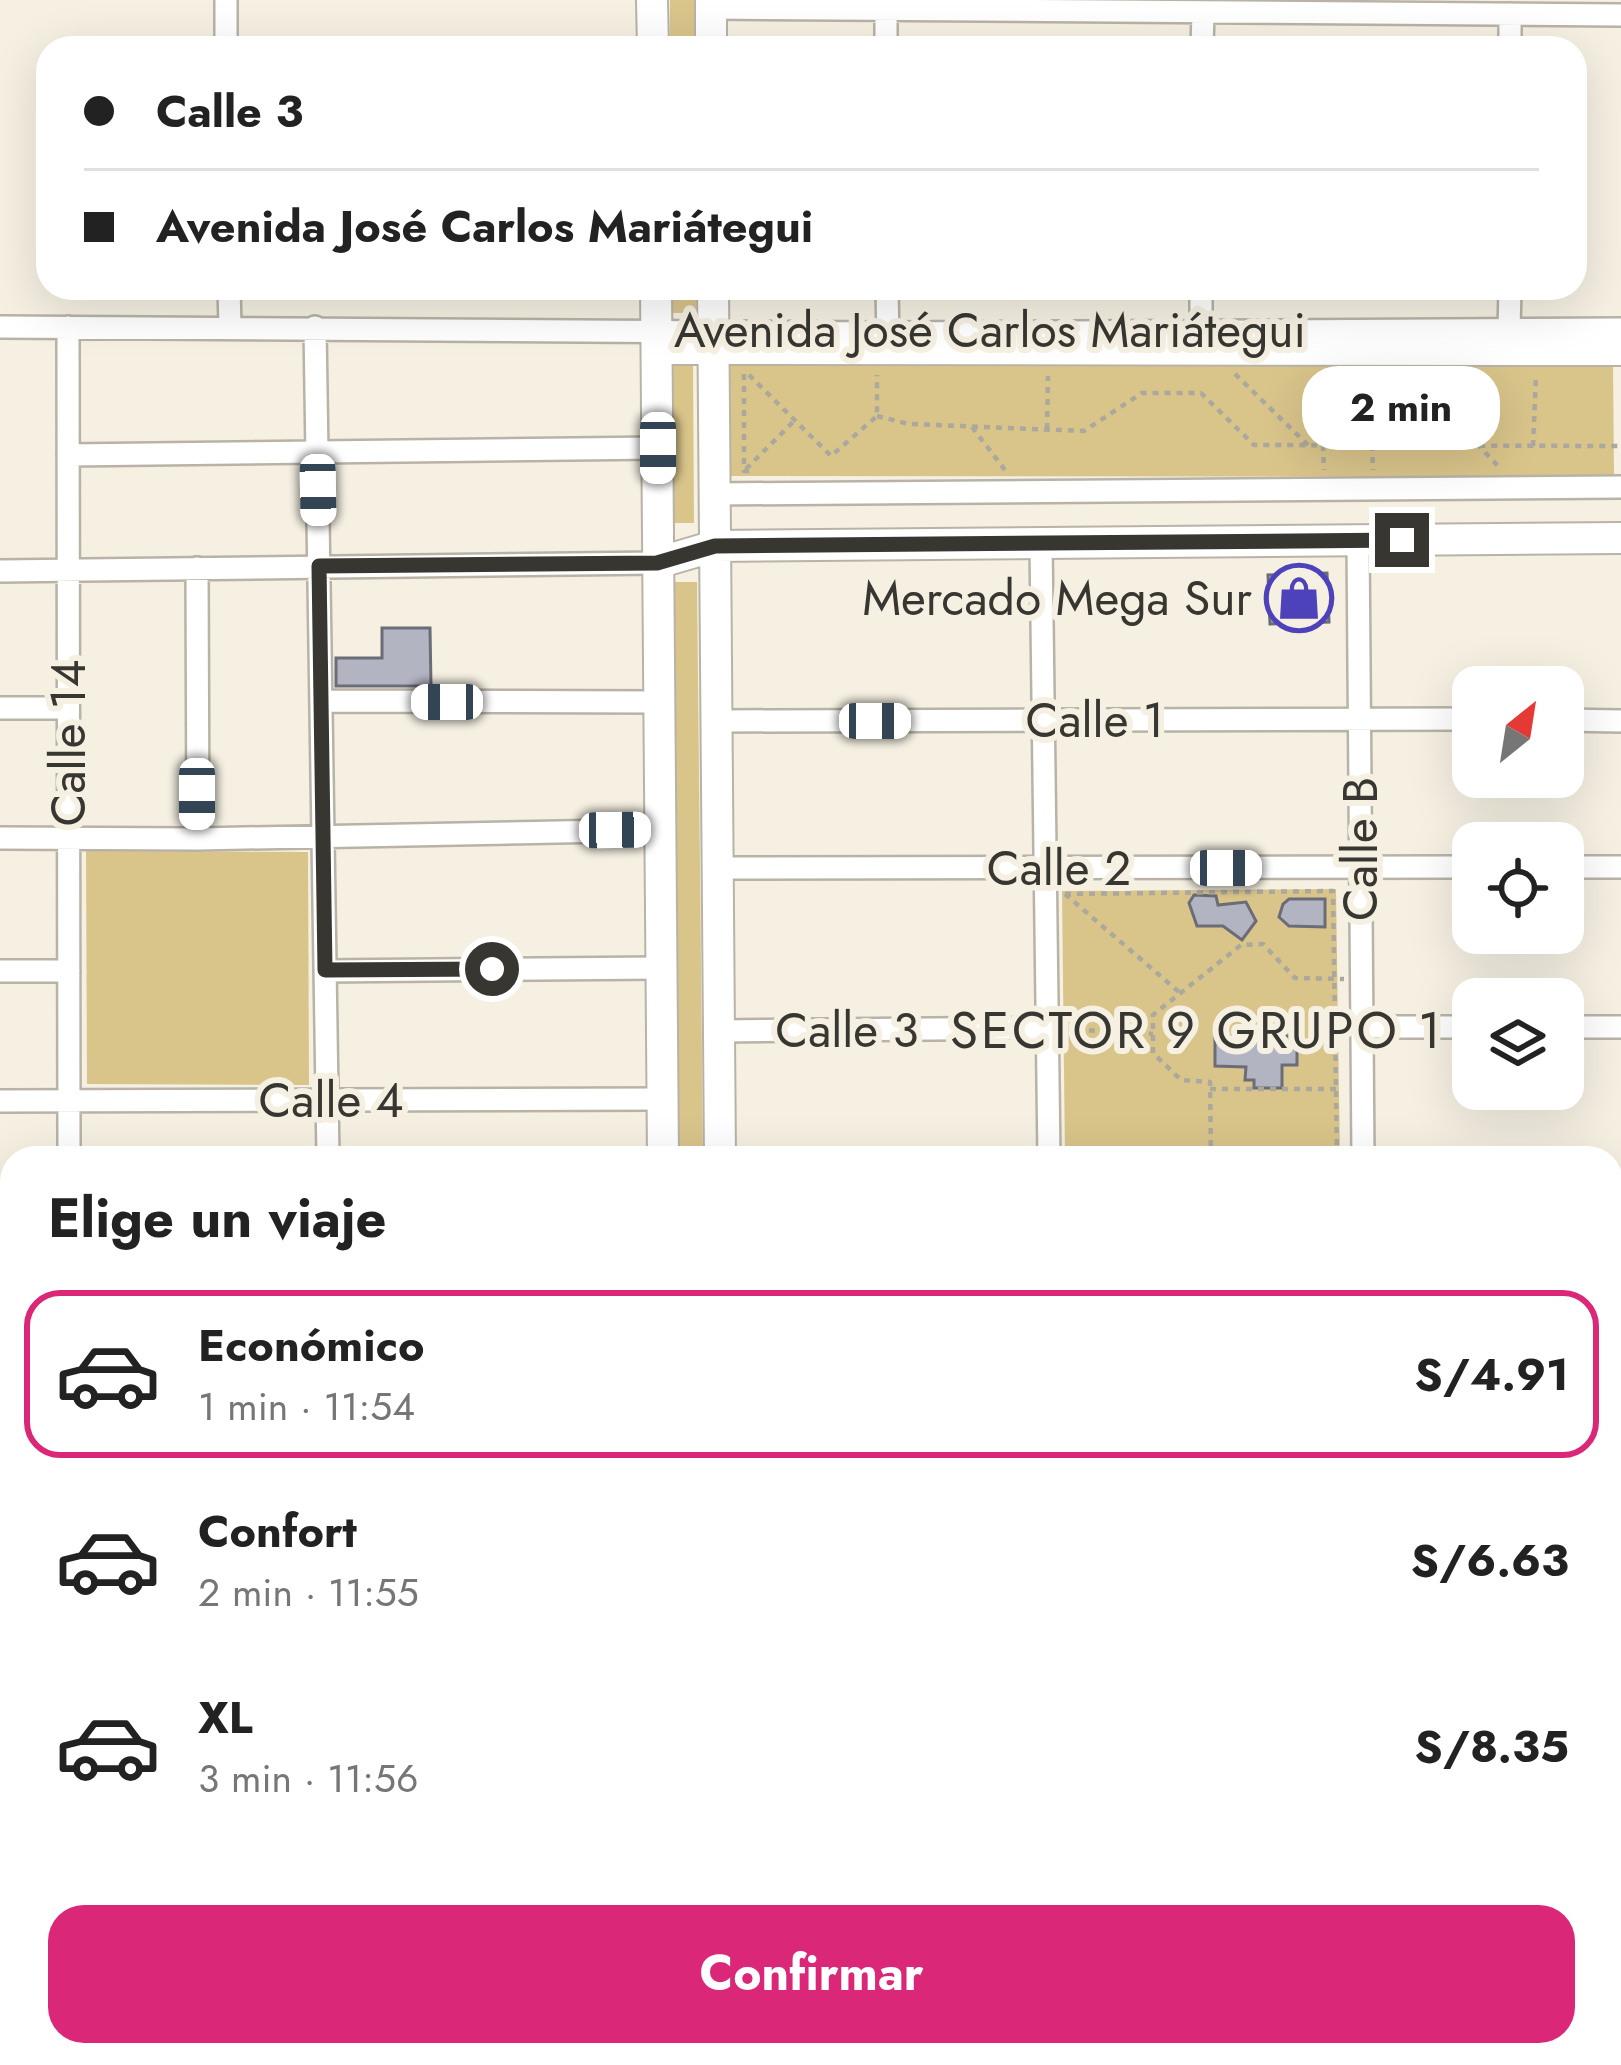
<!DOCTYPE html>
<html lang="es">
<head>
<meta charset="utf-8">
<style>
  :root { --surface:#fff; --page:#f6f6f6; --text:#222; --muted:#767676; --line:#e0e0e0; --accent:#db2777 }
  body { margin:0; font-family:Jost,sans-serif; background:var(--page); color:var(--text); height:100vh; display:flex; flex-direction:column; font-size:45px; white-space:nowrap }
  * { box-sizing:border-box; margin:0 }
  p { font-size:39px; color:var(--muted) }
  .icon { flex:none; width:66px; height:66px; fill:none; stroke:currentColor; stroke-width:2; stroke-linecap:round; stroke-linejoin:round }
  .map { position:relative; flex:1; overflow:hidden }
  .side { position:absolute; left:0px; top:1146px; width:1623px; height:921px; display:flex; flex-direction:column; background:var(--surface); border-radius:36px 36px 0 0; box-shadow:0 12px 48px #0002 }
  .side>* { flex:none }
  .top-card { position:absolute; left:36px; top:36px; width:1551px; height:264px; border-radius:36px; box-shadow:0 12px 48px #0002; display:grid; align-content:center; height:264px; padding:0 48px; background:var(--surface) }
  .needle { width:78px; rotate:30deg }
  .tools { position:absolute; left:1452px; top:666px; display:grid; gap:24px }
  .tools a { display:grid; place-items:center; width:132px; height:132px; border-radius:24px; background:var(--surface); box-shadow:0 12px 48px #0002; font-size:60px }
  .end { position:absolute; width:54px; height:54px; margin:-27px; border:15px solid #383631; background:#fff; box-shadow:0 0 0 6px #fff }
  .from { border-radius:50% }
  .bubble { position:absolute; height:84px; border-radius:36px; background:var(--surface); box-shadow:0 12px 48px #0002; font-size:39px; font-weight:700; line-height:84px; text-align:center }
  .car { position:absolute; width:36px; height:72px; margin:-36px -18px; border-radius:15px; box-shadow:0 0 9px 3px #0007; background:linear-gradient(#fff 24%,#345 0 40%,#fff 0 76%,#345 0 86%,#fff 0) }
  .top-card b { display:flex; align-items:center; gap:42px; height:114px; font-size:45px }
  .top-card b+b { border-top:3px solid var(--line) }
  .top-card i { width:30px; height:30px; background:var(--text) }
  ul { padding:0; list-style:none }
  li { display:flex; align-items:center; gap:36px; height:168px; margin:0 24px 18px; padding:0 24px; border:6px solid transparent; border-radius:36px }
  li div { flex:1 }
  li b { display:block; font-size:45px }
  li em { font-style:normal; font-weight:700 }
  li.current { border-color:var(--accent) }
  li>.icon { width:108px; height:108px; stroke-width:1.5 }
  h2 { padding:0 48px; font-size:54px; line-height:144px }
  .cta { display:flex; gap:24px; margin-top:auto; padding:24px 48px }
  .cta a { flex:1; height:138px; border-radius:36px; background:var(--accent); color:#fff; font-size:48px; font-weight:700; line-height:138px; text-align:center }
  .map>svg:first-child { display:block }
  .green { fill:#d9c48a }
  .building { fill:#b3b4c2; stroke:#6b6c78; stroke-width:3 }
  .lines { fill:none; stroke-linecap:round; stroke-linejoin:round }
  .street-casing { stroke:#b8b3a6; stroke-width:26 }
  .secondary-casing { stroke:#b8b3a6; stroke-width:34 }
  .path { stroke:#aba89d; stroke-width:4.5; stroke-dasharray:6 6; stroke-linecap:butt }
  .street { stroke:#fff; stroke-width:21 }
  .secondary { stroke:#fff; stroke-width:30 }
  .route { stroke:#383631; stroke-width:15 }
  .labels { text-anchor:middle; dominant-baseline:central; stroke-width:12; stroke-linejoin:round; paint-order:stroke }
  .street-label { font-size:48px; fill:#383631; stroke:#f5f0e2 }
  .poi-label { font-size:48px; fill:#383631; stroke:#f5f0e2; text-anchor:end }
  .neighbourhood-label { font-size:51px; letter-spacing:3px; fill:#383631; stroke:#f5f0e2 }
</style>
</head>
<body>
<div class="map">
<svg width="1621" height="2065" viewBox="0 0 1621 2065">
  <rect width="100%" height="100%" fill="#f5f0e2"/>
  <path class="green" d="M670,0H695L696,48H670Z
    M670,288H696V313H670Z
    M730,365L1613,366L1614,477L731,476Z
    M671,366H693L694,523H671Z
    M673,582H697L703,1158H679Z
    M86,851L308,852L309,1085L87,1084Z
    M1336,889L1340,1158H1065L1062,891Z
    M1075,2055H1353V2065H1075Z"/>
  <path class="building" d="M1327,573L1329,622L1270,624L1268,575Z
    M382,628H430L431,686H336V658H382Z
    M1194,895L1216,896L1218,905L1246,902L1256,921L1242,940L1223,926H1197L1189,903Z
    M1289,899H1325V927L1289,926L1279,917L1283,904Z
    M1215,1036H1297V1065H1282V1088H1254V1080H1245L1246,1067L1215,1066Z"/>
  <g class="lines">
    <g class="street-casing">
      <path id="street" d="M226,0V48
        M711,8L1621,15
        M886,10V48
        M1202,48L1203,12
        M1510,48V14
        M229,288L230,327
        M887,288L888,341
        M0,327L888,333L1621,329
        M68,327L69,1158
        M315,327L328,1158
        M1509,330L1510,288
        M1201,331V288
        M68,455L658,448
        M714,494L1621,487
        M1358,540L1363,1158
        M1041,543L1049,1158
        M197,568L198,839
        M0,571L657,563
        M321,701L659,702
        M0,708H68
        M1563,720L1621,721
        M716,721L1473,719
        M0,838L198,839L660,830
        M1563,867H1621
        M718,868L1473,867
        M0,971H69
        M325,971L661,968
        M1362,1027H1473
        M1563,1027H1621
        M719,1031L1047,1028
        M0,1101L662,1099
        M1611,1186H1621
        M0,1232H12
        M1611,1332H1621
        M1611,1487H1621
        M0,1503H12
        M1611,1517H1621
        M0,1536H12
        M0,1671H12
        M1611,1680H1621
        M0,1806L12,1798
        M1611,1825H1621
        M0,1897L12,1889
        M1611,1986H1621
        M0,1993L12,1984
        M0,2044L14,2065
        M1061,2055V2065
        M1371,2055V2065
        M342,2056L363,2055
        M27,2065L42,2055
        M114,2065L129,2055"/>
    </g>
    <g class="secondary-casing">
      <path id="secondary" d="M652,0L653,48
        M711,0V48
        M656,288L663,1158
        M713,288L720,1158
        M657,349L1621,350
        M657,563L715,546L1621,538
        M669,2055V2065
        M727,2055L728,2065"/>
    </g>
    <path class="path" d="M744,374V471H750
      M1235,374L1308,445
      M749,375L831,456L877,416V375
      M1440,376L1436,400L1498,466
      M877,416L909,424L1084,431L1142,393H1201L1254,445L1621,446
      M972,427L1005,470
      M1047,429L1048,376
      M1323,445L1324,470
      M1372,445L1373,470
      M1533,446L1536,376
      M746,469L793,422
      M1065,894L1333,891L1337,1158
      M1065,894L1179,992
      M1065,1029L1153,1034
      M1210,1089H1336
      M1211,1158L1210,1082L1181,1080L1153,1053V1015L1241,945L1263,944L1295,978L1344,979
      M0,1755L12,1771
      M245,2055L251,2065
      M1211,2065L1224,2055"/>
    <use href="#street" class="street"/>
    <use href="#secondary" class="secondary"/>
  </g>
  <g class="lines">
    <path class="route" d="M492,969L325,970L319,566L657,563L715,546L1402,540"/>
  </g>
  <defs>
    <g id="shop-ring" transform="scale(3.45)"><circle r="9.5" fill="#f5f0e2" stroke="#4d42b9" stroke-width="1.5"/><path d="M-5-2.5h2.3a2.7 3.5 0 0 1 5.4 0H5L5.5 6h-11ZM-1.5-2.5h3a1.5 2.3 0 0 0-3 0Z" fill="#4d42b9"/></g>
  </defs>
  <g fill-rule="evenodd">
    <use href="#shop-ring" x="1299" y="598"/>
  </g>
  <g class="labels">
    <g class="street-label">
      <text x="990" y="330">Avenida José Carlos Mariátegui</text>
      <text x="1095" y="720">Calle 1</text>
      <text transform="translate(68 743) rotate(-90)">Calle 14</text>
      <text transform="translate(1360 849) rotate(-90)">Calle B</text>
      <text x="1059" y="868">Calle 2</text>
      <text x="847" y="1030">Calle 3</text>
      <text x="331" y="1100">Calle 4</text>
    </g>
    <g class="poi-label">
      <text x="1252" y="598">Mercado Mega Sur</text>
    </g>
    <g class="neighbourhood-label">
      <text x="1197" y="1030">SECTOR 9 GRUPO 1</text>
    </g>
  </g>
</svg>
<div class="tools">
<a><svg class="needle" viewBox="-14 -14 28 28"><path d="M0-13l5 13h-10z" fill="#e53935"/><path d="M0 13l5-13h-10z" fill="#767676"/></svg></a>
<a><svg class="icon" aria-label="locate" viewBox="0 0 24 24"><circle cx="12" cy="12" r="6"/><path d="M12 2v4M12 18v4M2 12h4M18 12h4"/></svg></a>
<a><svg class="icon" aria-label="layers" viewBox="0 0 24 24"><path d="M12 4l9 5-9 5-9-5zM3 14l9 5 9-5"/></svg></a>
</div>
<i class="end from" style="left:492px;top:969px"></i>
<i class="end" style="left:1402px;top:540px"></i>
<div class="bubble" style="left:1302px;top:366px;width:198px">2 min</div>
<i class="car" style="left:658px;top:448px;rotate:180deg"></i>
<i class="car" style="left:318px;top:490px;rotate:179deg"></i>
<i class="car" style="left:447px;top:702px;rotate:270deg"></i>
<i class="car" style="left:875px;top:721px;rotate:90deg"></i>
<i class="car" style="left:197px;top:794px;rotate:180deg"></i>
<i class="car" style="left:615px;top:830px;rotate:89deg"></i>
<i class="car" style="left:1226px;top:868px;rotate:90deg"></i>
<div class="top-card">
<b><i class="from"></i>Calle 3</b>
<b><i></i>Avenida José Carlos Mariátegui</b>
</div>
<section class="side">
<h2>Elige un viaje</h2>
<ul>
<li class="current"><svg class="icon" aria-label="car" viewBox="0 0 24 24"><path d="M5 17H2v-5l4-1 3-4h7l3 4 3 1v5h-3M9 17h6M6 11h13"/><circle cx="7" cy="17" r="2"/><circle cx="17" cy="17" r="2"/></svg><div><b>Económico</b><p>1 min · 11:54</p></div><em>S/4.91</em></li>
<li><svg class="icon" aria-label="car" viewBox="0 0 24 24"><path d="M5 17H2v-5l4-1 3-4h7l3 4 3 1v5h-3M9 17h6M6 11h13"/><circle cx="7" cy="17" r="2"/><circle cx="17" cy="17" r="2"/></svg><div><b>Confort</b><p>2 min · 11:55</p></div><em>S/6.63</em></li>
<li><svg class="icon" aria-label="car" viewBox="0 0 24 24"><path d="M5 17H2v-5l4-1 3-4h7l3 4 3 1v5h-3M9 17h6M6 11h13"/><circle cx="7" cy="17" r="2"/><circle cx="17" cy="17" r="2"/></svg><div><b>XL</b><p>3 min · 11:56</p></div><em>S/8.35</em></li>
</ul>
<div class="cta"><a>Confirmar</a></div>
</section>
</div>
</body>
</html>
